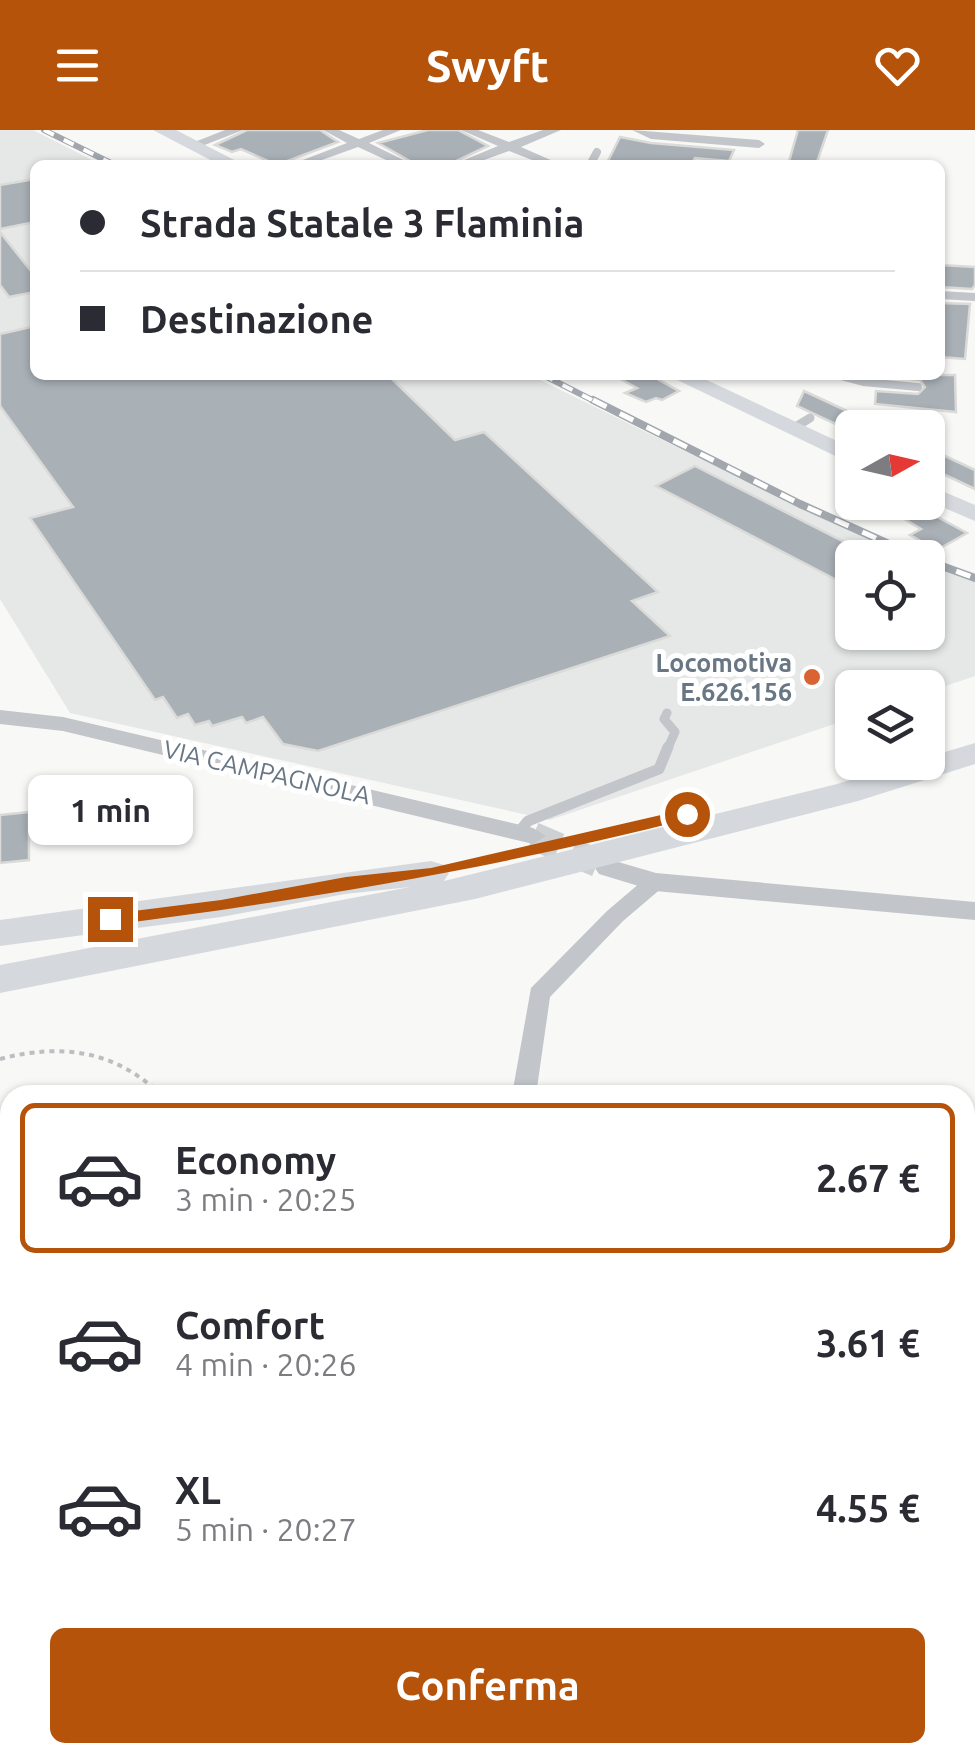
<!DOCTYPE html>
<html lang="it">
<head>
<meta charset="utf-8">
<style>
  :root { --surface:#fff; --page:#f7f7f7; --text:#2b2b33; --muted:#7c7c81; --line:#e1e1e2; --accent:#b45309 }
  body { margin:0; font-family:Ubuntu,sans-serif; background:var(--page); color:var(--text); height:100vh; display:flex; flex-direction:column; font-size:38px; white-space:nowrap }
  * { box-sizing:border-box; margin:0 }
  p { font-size:32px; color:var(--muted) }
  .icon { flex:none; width:55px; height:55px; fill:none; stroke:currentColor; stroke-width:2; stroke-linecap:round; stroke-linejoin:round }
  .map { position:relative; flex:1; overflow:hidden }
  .panel { position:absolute; left:0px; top:955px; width:975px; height:678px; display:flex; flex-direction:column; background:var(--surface); border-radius:30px 30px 0 0; box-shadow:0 2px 8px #0004 }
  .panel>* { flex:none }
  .top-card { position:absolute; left:30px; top:30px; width:915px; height:220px; border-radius:15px; box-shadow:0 2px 8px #0004; display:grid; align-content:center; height:220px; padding:0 50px; background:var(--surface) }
  .needle { width:65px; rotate:82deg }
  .tools { position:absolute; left:835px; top:280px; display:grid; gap:20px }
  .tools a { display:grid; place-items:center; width:110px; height:110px; border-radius:15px; background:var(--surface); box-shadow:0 2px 8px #0004; font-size:50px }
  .end { position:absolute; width:45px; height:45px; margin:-22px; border:12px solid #b45309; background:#fff; box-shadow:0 0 0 5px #fff }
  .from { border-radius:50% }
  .bubble { position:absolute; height:70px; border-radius:15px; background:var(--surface); box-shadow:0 2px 8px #0004; font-size:32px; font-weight:600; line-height:70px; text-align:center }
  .top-card b { display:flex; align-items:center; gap:35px; height:95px; font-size:38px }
  .top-card b+b { border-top:2px solid var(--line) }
  .top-card i { width:25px; height:25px; background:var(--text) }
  ul { padding:18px 0 0; list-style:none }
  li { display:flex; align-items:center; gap:30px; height:150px; margin:0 20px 15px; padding:0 30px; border:5px solid transparent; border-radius:15px }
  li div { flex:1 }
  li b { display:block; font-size:38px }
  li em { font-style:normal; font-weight:600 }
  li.selected { border-color:var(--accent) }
  li>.icon { width:90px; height:90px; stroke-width:1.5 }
  .primary-button { display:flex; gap:20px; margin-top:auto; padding:20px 50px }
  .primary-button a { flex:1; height:115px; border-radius:15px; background:var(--accent); color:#fff; font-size:40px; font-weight:600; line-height:115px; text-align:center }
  header { display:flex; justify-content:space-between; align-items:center; height:130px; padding:0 50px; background:var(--accent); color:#fff; font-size:45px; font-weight:600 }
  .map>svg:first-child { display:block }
  .built { fill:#e6e7e7 }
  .building { fill:#a9b0b6; stroke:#dadad8; stroke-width:2.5 }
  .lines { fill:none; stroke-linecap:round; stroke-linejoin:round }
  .tertiary-tunnel { stroke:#cdd1d4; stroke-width:28; stroke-dasharray:28 14; stroke-linecap:butt }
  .path-far1 { stroke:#bcbec1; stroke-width:4; stroke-dasharray:5 5; stroke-linecap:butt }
  .path { stroke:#bcbec1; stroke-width:5; stroke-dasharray:6 6; stroke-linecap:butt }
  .service-far2 { stroke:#c2c5c9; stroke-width:8 }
  .service-far1 { stroke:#c2c5c9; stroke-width:9 }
  .service { stroke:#c2c5c9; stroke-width:11 }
  .minor { fill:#c2c5c9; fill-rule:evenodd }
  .tertiary { fill:#c2c5c9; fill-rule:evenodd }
  .secondary { fill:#d5d9dd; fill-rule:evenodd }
  .trunk { fill:#d5d9dd; fill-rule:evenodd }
  .rail-far1-casing { stroke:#a1a7ad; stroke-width:6 }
  .rail-casing { stroke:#a1a7ad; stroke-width:8 }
  .rail-far1 { stroke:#fff; stroke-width:4; stroke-dasharray:11; stroke-linecap:butt }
  .rail { stroke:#fff; stroke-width:5; stroke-dasharray:15; stroke-linecap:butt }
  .route { fill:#b45309 }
  .poi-dot { fill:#da6334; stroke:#fff; stroke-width:4 }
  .labels { text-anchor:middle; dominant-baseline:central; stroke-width:10; stroke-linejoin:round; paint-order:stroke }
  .poi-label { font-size:25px; font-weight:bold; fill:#697785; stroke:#fff; text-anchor:end }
  .street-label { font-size:25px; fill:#697785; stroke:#fff }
</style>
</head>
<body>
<header><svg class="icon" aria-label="menu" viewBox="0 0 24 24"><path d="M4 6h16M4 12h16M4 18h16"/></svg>Swyft<svg class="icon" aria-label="heart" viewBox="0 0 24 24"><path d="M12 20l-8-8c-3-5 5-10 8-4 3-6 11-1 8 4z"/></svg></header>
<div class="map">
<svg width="975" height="1631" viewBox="0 0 975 1631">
  <rect width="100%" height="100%" fill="#f8f8f6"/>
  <path class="built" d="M0,0H33L102,35H35V245H530L807,381L912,427L852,428V502H928V434L975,452V546L928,562V558H852V588L550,690L70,583L0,469Z"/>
  <path class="building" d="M247,0H320L338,12L277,35L241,19L232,22L215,15Z
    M428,0H458L488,16L448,35H417L378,13Z
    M798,0H828L816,35H788Z
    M620,7L651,13L734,20L729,31L695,28L691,35H606Z
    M35,49V92L0,99V55Z
    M0,102L35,146V162L9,167L0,155Z
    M940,135L975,137V155L972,159L940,157Z
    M940,173L970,174L965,229L940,227Z
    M35,196V245H388L455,310L484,302L658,462L632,471L670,506L318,621L283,614L263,587L246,593L242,587L212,596L209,591L195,595L188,584L177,588L163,567L155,570L30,388L73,377L0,276V204Z
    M613,245H650L679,261L662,270L656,268L646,272L625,263L637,258Z
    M955,245L956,282L875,274L876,261L918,264L925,257L920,250L877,245Z
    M804,261L884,298H844L797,276Z
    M928,318L975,340V359L928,337Z
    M695,336L852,416V458L656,356Z
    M876,372H910L967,403L937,420L910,405L921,399Z
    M29,682V730L0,733V685Z"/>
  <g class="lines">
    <path class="tertiary-tunnel" d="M533,706L602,735"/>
    <path class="path-far1" d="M0,929C61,913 115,920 161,965"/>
    <path class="path" d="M975,1133L965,1301L975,1401"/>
    <path class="service-far2" d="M590,35L597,22
      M837,245L863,252L918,257"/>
    <path class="service-far1" d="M792,299L810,288
      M667,583L664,589L675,602L667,620"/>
    <path class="service" d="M519,702L528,691L659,639L668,617"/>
    <path class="minor" d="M225,0H243L197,18L187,15Z
      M323,0H339L359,9L383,0H401L369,13L414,35H397L358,17L308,35H290L347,13Z
      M461,0H478L509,12L543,0H561L521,17L562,35H545L509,21L470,35H452L498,16Z
      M632,0L759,10L765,14L759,18L651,9Z
      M940,161L975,163V171L940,169Z
      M655,745L663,747L666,752L663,757L623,791L550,867L536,965H512L531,858L607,781L647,747Z"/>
    <path class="tertiary" d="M0,580L63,587L533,698L546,706L533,714L63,601L0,594Z
      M608,729L656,743L975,772V790L655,761L599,744L595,738L599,732Z"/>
    <path class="secondary" d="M153,0H176L244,35H220Z
      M667,245H696L852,318V334Z
      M928,355L975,375V391L928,371Z"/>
    <path class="trunk" d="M975,613V634L858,671L475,769L0,863V835L410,757L345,764L221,787L0,816V790L431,731L444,735L449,743L444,751L837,654L908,632H928V627Z"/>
    <g class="rail-far1-casing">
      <path id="rail-far1" d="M44,0L115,35
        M543,245L598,273"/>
    </g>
    <g class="rail-casing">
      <path id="rail" d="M593,270L800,374L920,428
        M928,431L975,448"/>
    </g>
    <use href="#rail-far1" class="rail-far1"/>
    <use href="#rail" class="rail"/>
  </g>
  <path class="route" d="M687,679L692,681V688C501,737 306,770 110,795L102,789L110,784L221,770L346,747L431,738Z"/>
  <circle class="poi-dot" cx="812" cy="547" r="10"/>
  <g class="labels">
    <g class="poi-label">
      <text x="792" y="533">Locomotiva<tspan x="792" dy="29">E.626.156</tspan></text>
    </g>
    <g class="street-label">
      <text transform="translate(267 642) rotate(13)">VIA CAMPAGNOLA</text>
    </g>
  </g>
</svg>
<div class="tools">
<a><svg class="needle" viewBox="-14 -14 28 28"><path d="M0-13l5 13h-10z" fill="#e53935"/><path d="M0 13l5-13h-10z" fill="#7c7c81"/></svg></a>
<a><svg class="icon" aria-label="locate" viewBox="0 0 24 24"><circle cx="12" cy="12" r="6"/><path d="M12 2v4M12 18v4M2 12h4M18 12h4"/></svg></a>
<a><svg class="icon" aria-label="layers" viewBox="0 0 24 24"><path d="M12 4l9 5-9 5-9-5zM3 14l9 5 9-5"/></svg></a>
</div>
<i class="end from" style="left:687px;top:684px"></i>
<i class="end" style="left:110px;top:789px"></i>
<div class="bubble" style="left:28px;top:645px;width:165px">1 min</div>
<div class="top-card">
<b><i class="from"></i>Strada Statale 3 Flaminia</b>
<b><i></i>Destinazione</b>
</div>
<section class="panel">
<ul>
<li class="selected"><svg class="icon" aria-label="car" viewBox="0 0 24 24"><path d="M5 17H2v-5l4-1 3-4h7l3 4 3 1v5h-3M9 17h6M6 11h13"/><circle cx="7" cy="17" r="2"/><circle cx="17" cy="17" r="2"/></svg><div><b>Economy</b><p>3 min · 20:25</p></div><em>2.67 €</em></li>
<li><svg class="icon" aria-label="car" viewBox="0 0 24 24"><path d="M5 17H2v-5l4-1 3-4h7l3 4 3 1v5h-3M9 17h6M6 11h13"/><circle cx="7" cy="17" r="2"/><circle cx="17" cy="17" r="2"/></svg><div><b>Comfort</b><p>4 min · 20:26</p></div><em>3.61 €</em></li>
<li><svg class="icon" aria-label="car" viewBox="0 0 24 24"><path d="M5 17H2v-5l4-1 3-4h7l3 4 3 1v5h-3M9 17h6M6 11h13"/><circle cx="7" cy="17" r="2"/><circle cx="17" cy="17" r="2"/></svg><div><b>XL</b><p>5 min · 20:27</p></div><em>4.55 €</em></li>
</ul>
<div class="primary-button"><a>Conferma</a></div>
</section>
</div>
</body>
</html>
